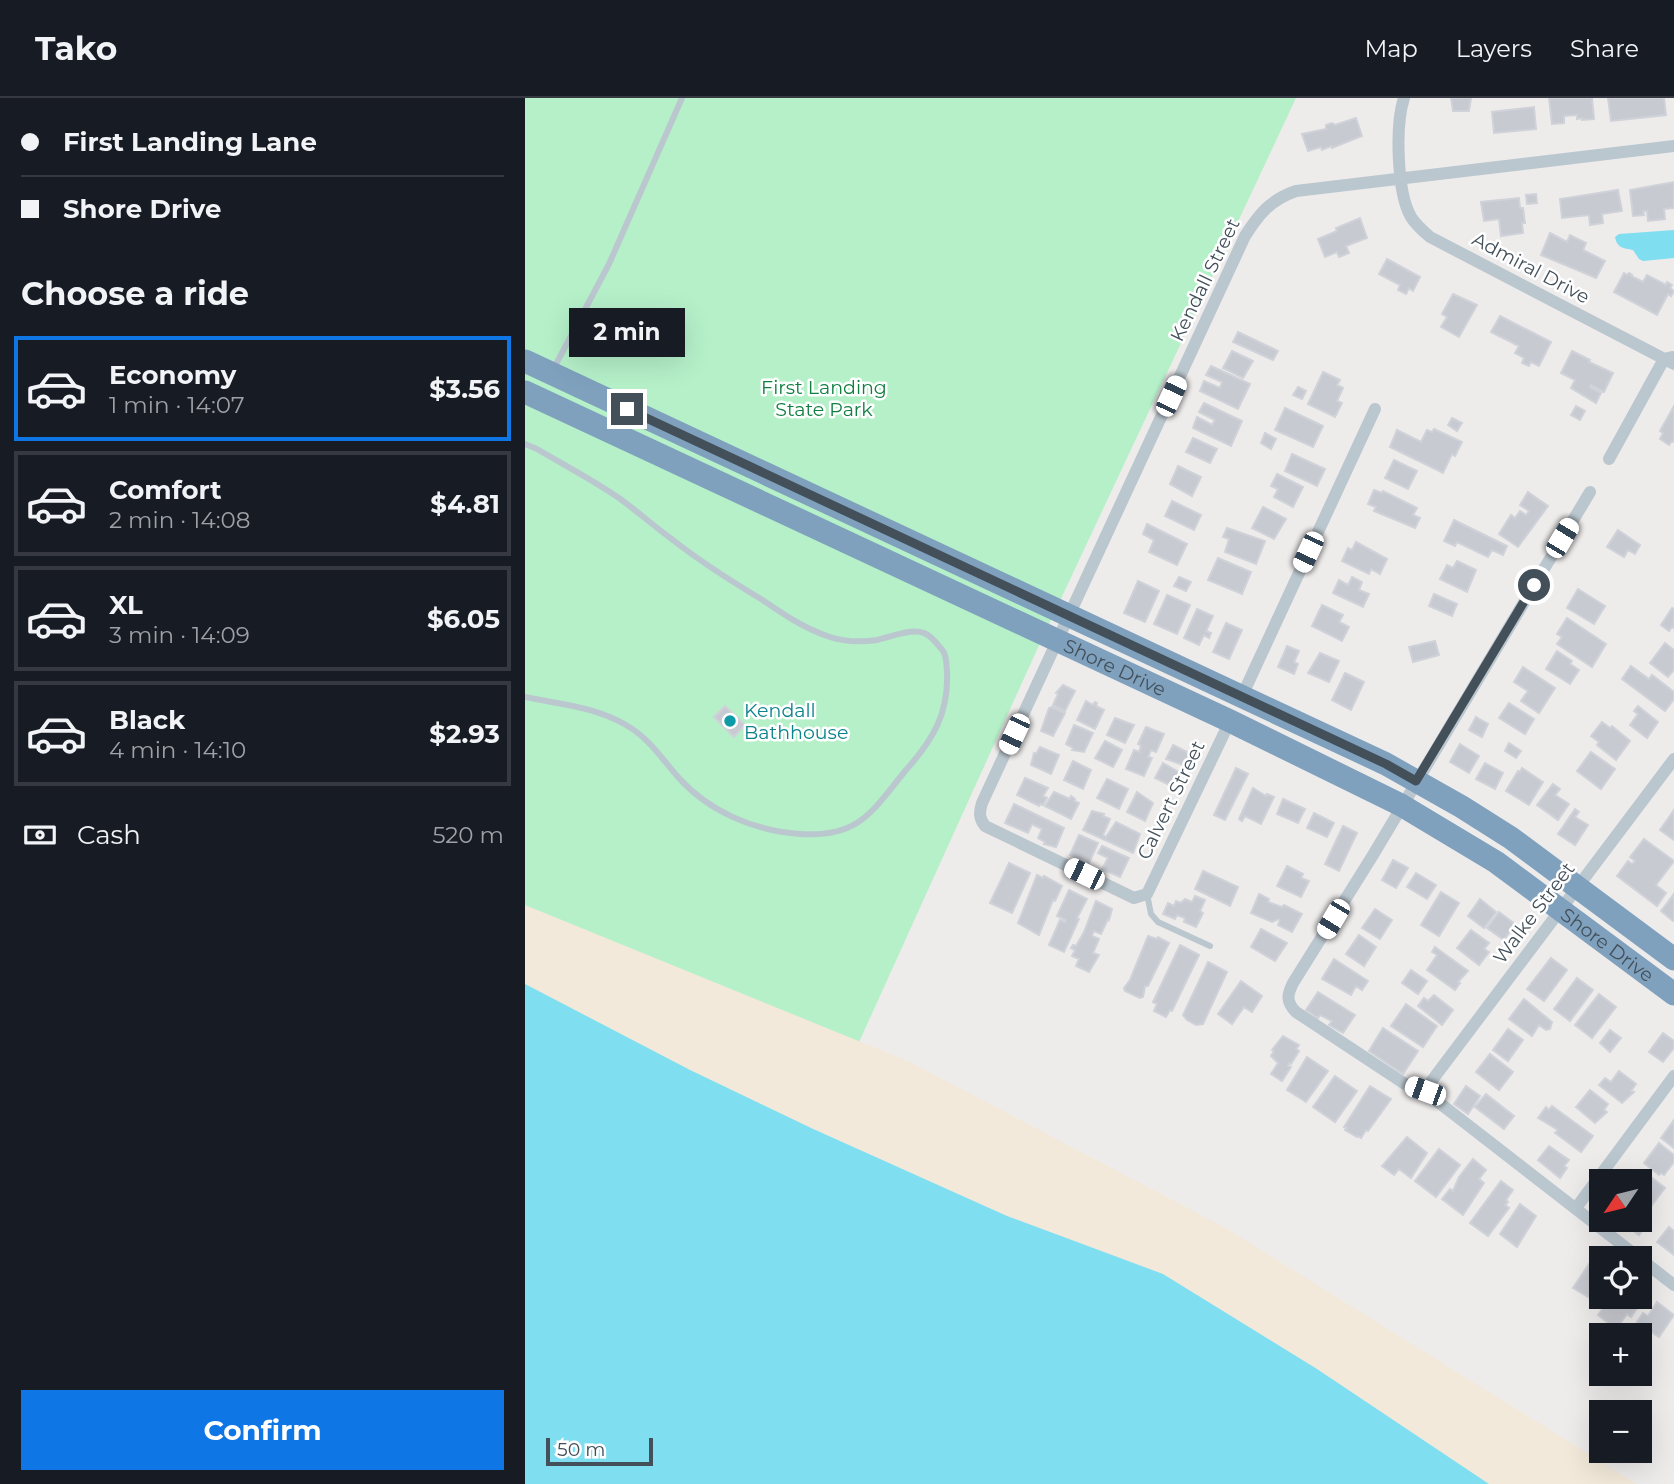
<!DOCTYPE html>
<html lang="en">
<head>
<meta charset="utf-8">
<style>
  :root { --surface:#171b24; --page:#242831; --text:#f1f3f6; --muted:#9ea1a6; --line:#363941; --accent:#0e76e5 }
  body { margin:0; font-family:Montserrat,sans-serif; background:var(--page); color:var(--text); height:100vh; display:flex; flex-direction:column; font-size:26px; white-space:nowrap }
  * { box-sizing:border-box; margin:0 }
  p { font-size:23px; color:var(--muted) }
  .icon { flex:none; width:38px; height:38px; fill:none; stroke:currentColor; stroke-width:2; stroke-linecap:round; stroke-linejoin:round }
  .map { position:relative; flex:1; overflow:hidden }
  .panel { display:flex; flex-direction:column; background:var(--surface); width:525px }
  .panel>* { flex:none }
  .hud { display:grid; align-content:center; height:154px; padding:0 21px; background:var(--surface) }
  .needle { width:46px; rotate:235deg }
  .fabs { position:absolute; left:1064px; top:1071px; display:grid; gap:14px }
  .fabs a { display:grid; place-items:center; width:63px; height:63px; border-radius:0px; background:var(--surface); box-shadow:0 7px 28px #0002; font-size:35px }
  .scale { position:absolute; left:21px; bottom:18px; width:107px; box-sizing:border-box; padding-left:7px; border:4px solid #43505a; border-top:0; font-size:19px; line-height:24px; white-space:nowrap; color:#43505a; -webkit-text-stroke:5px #fff; paint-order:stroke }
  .end { position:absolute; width:32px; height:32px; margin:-16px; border:9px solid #43505a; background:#fff; box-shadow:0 0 0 4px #fff }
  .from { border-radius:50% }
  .bubble { position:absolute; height:49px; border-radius:0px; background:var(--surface); box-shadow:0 7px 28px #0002; font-size:23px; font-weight:700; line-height:49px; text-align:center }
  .car { position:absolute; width:21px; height:42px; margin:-21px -10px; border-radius:9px; box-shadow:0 0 5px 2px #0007; background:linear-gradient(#fff 24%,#345 0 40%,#fff 0 76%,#345 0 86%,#fff 0) }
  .hud b { display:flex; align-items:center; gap:24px; height:66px; font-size:26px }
  .hud b+b { border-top:2px solid var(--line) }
  .hud i { width:18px; height:18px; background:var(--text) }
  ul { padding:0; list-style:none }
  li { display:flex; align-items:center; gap:21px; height:105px; margin:0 14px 10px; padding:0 7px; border:4px solid var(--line); border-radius:0px }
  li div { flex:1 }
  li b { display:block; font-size:26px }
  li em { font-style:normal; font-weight:700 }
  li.on { border-color:var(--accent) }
  li>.icon { width:63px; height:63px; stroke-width:1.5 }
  h2 { padding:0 21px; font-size:32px; line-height:84px }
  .pay { display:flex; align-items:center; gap:18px; height:77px; padding:0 21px; font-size:26px }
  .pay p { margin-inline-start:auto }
  .cta { display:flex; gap:14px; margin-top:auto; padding:14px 21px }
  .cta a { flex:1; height:80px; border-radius:0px; background:var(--accent); color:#fff; font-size:28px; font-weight:700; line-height:80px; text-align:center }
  header { display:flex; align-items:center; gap:42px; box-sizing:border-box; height:98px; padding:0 35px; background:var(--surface); border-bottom:2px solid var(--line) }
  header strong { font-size:33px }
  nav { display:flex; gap:38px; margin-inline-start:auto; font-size:24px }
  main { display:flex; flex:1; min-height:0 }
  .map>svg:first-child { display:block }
  .green { fill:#b5f0c9 }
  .sand { fill:#f2e9da }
  .water { fill:#7fdef0 }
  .building { fill:#c8cad1; stroke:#cfd2d8; stroke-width:2 }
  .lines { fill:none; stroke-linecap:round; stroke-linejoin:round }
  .lane { stroke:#bbc7cf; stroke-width:6 }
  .street { stroke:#bbc7cf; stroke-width:12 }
  .highway { stroke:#7fa1be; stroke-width:23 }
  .route { stroke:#43505a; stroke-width:9 }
  .culture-dot { fill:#0f9aa8; stroke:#fff; stroke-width:2.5 }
  .labels { text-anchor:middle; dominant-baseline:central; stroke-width:5; stroke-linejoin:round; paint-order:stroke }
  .street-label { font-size:19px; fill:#43505a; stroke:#fff }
  .park-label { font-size:19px; fill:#117e42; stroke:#fff }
  .culture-label { font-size:19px; fill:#0d838f; stroke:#fff; text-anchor:start }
</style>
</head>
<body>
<header>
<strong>Tako</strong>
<nav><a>Map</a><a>Layers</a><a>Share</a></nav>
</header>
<main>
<section class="panel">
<div class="hud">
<b><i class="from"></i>First Landing Lane</b>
<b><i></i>Shore Drive</b>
</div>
<h2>Choose a ride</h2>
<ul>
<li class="on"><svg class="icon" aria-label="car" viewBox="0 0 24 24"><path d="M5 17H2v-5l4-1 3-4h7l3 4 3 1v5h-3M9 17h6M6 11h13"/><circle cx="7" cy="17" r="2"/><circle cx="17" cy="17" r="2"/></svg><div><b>Economy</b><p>1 min · 14:07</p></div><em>$3.56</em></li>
<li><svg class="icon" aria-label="car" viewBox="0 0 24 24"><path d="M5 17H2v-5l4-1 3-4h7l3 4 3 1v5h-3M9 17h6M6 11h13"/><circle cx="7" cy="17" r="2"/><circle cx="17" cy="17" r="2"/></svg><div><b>Comfort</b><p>2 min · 14:08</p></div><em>$4.81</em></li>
<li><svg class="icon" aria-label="car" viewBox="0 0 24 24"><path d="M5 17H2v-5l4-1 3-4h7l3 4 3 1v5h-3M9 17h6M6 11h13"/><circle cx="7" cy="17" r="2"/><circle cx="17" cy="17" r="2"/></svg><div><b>XL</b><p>3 min · 14:09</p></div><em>$6.05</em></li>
<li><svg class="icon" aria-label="car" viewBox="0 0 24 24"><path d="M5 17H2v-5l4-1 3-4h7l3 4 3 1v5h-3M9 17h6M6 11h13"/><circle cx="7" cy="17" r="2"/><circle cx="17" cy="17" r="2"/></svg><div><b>Black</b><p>4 min · 14:10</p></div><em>$2.93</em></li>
</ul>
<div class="pay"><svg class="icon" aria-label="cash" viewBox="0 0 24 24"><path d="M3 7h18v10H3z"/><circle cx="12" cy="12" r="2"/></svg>Cash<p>520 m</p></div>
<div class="cta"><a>Confirm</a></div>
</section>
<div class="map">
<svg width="1149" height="1386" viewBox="0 0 1149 1386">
  <rect width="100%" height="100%" fill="#eeebeb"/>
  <path class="green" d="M0,0H771L510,556L335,942L286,1030L165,972L0,886Z"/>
  <path class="sand" d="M0,807L385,964L699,1129L1112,1386H964L792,1271L638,1176L482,1118L286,1030L165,972L0,886Z"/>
  <path class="water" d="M1149,132V160L1118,163L1114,161L1108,152C1098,150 1092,150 1090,139L1094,136Z
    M0,886L165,972L286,1030L482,1118L638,1176L792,1271L964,1386H0Z"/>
  <path class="building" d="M926,0H946L944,13H928Z
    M1024,0H1067L1069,21L1057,22V20L1052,21V17L1039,18V25L1027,26Z
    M1083,0H1139L1141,17L1086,23Z
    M1009,9L1011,31L969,35L967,14Z
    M831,20L837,38L807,50L806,48L797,52L796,49L783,53L777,36L801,31V27L807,25L810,27Z
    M1149,84V110L1139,111L1140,121L1123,123L1122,113H1118L1119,117L1108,118L1105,92Z
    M1093,92L1097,113L1077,116L1078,125L1065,127L1064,117L1037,120L1035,101Z
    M1011,96L1012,105L1002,106L1001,97Z
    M994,100L995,110H998L1000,125H997L998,135L976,138L974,121L959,123L956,104Z
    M835,120L842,140L821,148L824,155L814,159L812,154L800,159L793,141L812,133L811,130Z
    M1025,135L1042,144L1045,137L1061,145L1058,152L1080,163L1071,180L1016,157Z
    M862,161L895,179L888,193L884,190L881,196L873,192L875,187L854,176Z
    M1099,175L1102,177L1104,175L1107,177L1106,178L1118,184L1122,177L1141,187L1142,184L1147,187L1145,190L1149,193L1146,198L1143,196L1132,217L1089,194Z
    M928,196L952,207L934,239L916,229L922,219L917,216Z
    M975,218L1026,244L1014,268L1006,264L1004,268L997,265L999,260L990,255L994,248L966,234Z
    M713,234L753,253L748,262L708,244Z
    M707,253L728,263L718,280L698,270Z
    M1047,253L1065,262L1064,264L1088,275L1079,294L1066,287L1065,289L1076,295L1071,305L1046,290L1050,282L1036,275Z
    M686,268L725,286L713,311L675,293L679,283L695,290L697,284L681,277Z
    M798,274L815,282L812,287L818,290L812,303L817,305L810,319L783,306Z
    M773,289L781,293L777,301L768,297Z
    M679,305L717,323L706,348L668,330L672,319L687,327L690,322L674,314Z
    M1051,308L1060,313L1055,322L1046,317Z
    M1149,308V344L1147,343L1144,347L1135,341L1138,335L1135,333Z
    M760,310L798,328L788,349L750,332Z
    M927,320L937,325L932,333L923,327Z
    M909,331L937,344L930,358L927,356L918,375L865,349L872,332L896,344L902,332L907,334Z
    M740,335L751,341L746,351L736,345Z
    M668,340L692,351L685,365L661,354Z
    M767,356L800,371L792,388L760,373Z
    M869,362L892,373L883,391L860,380Z
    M653,368L676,379L667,398L645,386Z
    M752,376L778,389L768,409L749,399L753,391L746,388Z
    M849,392L857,395L858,393L892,410L888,417L895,420L890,430L849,413L851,409L843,406Z
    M1003,394L1023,408L993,449L974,436L986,417L990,420L995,413L1001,417L1004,413L995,407Z
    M647,403L676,417L669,432L640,418Z
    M738,409L761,421L749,441L727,430Z
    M929,422L982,448L978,457L967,452L963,459L932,444L930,448L919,443Z
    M622,426L662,446L652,467L624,454L629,442L618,436Z
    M702,430L740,443L731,466L700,454L704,441L698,439Z
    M1093,432L1115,447L1110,456L1103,452L1099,459L1082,449Z
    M831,444L862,461L855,476L846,471L844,476L817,463L823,450L827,452Z
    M693,460L726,474L717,496L683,482Z
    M932,463L951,472L942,494L915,481L922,467L928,470Z
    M654,479L666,484L661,493L649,488Z
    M827,479L837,484L834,492L844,496L838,509L808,495L814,482L823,487Z
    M613,483L634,493L620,524L599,515Z
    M1053,491L1080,508L1069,526L1042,510Z
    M909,496L932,506L927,518L904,508Z
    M642,497L665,507L652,536L629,526Z
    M797,507L818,517L814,524L824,529L817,543L787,528Z
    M1147,510L1149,511V530L1147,529L1144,533L1136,527Z
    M672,511L688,518L681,533L686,535L684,540L679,537L674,547L659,540Z
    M1042,520L1081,546L1067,569L1032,546L1037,539L1032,536Z
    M701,525L717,532L704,561L688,554Z
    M910,543L914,557L888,564L884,549Z
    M1140,545L1149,552V572L1143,579L1125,565Z
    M762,548L774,553L769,564L773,566L769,576L753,569Z
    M1032,553L1047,563L1045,566L1054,572L1045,586L1021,571Z
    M795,555L814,563L804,584L783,575Z
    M1106,568L1124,581L1127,577L1149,594V601L1140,613L1097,581Z
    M998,569L1030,590L1014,615L996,603L1003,593L989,584Z
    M820,575L839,584L826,612L807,602Z
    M538,587L550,593L540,613L528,607L533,596L531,595Z
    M561,603L568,607L570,604L572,605L571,608L579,612L570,631L552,622Z
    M984,605L1009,621L1000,636L974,620Z
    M200,608L220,627L209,639L189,619Z
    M1113,608L1133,624L1122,640L1105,627L1113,616L1109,613Z
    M527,609L540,615L528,638L516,633L524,610Z
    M951,619L963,626L957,639L944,632Z
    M590,620L609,627L600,645L582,637Z
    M1077,624L1085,630L1087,628L1105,643L1091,662L1072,647L1074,644L1066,638Z
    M549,627L568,635L559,654L547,652L548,650L541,646Z
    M621,629L639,636L631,654L626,652L623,659L627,660L619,678L601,671L609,652L614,654L616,648L613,646Z
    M580,643L597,652L588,669L570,660Z
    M984,645L996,653L991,660L980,653Z
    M935,646L954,658L944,675L925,664Z
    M648,647L666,656L661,668L641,661Z
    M515,649L534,657L526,676L506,667L509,655L511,656Z
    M1066,654L1090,671L1076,691L1052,673Z
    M548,663L566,672L558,691L539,682Z
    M638,665L657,676L651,690L630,680Z
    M960,665L978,675L970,691L951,681Z
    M711,670L723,676L700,722L689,717Z
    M997,670L1018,684L1004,707L981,693L993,673L995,674Z
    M500,680L523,690L518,698L522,700L518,707L515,706L514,708L492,697Z
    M582,681L603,691L594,711L572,700Z
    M1028,686L1035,691L1030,697L1044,706L1033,722L1012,707Z
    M728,690L741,698L742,696L749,699L736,726L720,718L717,723L714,721Z
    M529,694L545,701L546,698L550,701L549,703L554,705L546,721L520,708Z
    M612,694L628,705L620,723L602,714Z
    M758,701L780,711L773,725L752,716Z
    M489,706L539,730L531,749L519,746L520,744L513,740L517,731L507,726L503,735L480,725Z
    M1050,711L1054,714L1050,719L1063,727L1050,747L1033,736Z
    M1149,712V742L1135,732Z
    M567,713L579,716L578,718L585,721L578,737L581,739L591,724L615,736L608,755L558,732Z
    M789,715L809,725L802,739L782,730Z
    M818,728L832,735L814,773L800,766Z
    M554,737L573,745L564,765L545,757Z
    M1119,741L1149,763L1131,787L1141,795L1132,808L1092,778L1103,763L1107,766L1110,763L1105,759Z
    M577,748L604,760L595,779L577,771L583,760L573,755Z
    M868,762L883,770L871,790L857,782Z
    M484,765L505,775L487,815L465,805Z
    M762,768L778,776L776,780L784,783L776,799L752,788Z
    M678,773L713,789L705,808L670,791Z
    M891,775L911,787L902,801L882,789Z
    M512,777L518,780L519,778L537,788L530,803L528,802L514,837L493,825Z
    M544,792L562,801L552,820L554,821L539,854L524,847L535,822L540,824L541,822L532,818Z
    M916,794L934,805L914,838L896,827Z
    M734,796L744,801L743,804L757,809L759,807L777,816L767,834L753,827L755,822L753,821L747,824L726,815Z
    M1149,796V822L1148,823L1136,813Z
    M670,798L680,802L675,813L678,815L671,829L659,824L660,820L652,817L650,821L638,816L643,805L649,808L651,803L656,805L660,801L667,804Z
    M955,801L971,814L959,830L943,818Z
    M571,803L587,811L584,822L583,821L576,836L569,833L567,838L574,841L568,855L574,857L564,874L551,868L554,861L547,858L550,852L546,850L548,847L551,848L559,834Z
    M850,811L867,822L855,841L837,830Z
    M974,814L990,826L979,842L962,830Z
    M736,831L762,845L750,863L726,849Z
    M946,832L964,845L959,851L964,854L954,867L932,850Z
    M834,837L851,849L839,868L821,856Z
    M623,838L632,841L633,839L644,845L623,888H620L618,899L615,900L600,893L599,890L605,882Z
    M655,847L674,857L647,913L645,912L641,919L629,913L632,906L628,904Z
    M910,849L943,873L933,884L935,885L930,892L902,872L912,857L907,854Z
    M1026,860L1042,872L1019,903L1002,891Z
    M809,861L843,883L837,892L831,888L826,897L797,881Z
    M683,864L702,874L678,926L671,927L662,922L658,917Z
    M886,872L902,883L893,896L877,885Z
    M1052,880L1068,892L1045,923L1029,911Z
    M716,883L737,898L727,914L719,909L707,926L693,916Z
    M793,894L830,917L818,935L804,927L807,923L795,917L793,920L781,912Z
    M1074,896L1091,909L1067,940L1050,927Z
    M909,897L928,912L917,927L893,908L899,900L903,903Z
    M999,901L1027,924L1025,931L1021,932L1014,927L1007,938L984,921Z
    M881,906L912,928L898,949L866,928Z
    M858,930L893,953L878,976L844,953Z
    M983,931L998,942L983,963L968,952Z
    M1085,932L1096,940L1085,954L1075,945Z
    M1138,935L1149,943V950L1138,964L1124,954Z
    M758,938L774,947L771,951L774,953L766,966L764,965L763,968L766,969L757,983L746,976L753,965L746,958L749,953L747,952Z
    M965,956L988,974L974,992L951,974Z
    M782,959L803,973L781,1004L762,992Z
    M1094,973L1111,986L1106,993L1109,994L1097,1005L1074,987L1080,980L1086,984Z
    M810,978L832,993L810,1024L788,1009Z
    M845,988L866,1001L843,1033L841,1032L836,1040L833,1038L832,1039L820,1032L822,1030L819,1029Z
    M941,988L955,998L943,1016L929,1006Z
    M1065,992L1083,1006L1079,1012L1082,1014L1070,1025L1051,1009Z
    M961,996L989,1018L979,1031L950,1009Z
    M1027,1008L1068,1038L1056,1054L1030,1035L1033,1032L1013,1020L1021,1009L1024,1012Z
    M1149,1022V1050L1136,1040Z
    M882,1039L902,1055L886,1080L874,1071L869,1077L857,1068Z
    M1134,1045L1149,1057V1064L1139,1077L1136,1075L1134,1077L1119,1065Z
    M1024,1048L1044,1062L1039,1068L1042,1070L1035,1080L1013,1062Z
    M914,1051L935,1067L911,1099L890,1083Z
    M948,1061L961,1072L954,1081L959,1085L938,1117L917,1101L925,1091L928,1093L934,1079Z
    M1117,1072L1140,1090L1124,1111L1115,1104V1083H1108Z
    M976,1083L988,1092L981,1102L983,1104L980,1107L984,1110L963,1138L945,1125Z
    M995,1106L1011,1118L992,1149L975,1136Z
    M1115,1112L1126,1121L1114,1137L1094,1122H1115Z
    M1144,1129L1149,1133V1157L1132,1144Z
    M1064,1166L1076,1174V1199H1079L1075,1206L1048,1190Z
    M1115,1191L1119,1194L1111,1203L1115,1206L1106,1219L1102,1216L1091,1231L1073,1217L1086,1199H1115Z
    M1132,1204L1149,1217L1134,1239L1112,1224L1118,1215L1123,1218Z"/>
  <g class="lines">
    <path class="lane" d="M29,270L84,166L157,0
      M0,346L12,351C39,367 68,382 94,400C112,413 130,429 148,442C176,464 206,483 236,501C258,516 280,531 305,539C320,544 337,544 352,542C366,539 385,530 399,535C406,537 413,547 418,553C422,559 421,566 422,573C424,615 408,642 381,672C347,713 335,740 275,736C229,733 183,713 153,679C136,660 124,640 101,627C70,609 35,606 0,599
      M622,796L626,816L633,824L685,848"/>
    <path class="street" d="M879,0C870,27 872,95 886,119C891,127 898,133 905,139L1149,266
      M1084,361L1139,261L1147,259
      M1065,394L848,757L768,885C762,897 761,904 771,914L880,986L899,993L1149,1187
      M717,598L850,311
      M705,623L622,796L609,800L460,728C454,720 454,715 457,705L720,138C734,116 745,102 771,93L1149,48
      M899,993L1149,661
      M1051,1110L1149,978"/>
    <g class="highway">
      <path d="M0,263L861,666L937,709L986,740L1149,861"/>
      <path id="s1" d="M0,294L705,623L876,707L971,764L1149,896"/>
    </g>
  </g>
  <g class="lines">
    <path class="route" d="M102,311L861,666L891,683L1009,487"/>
  </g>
  <circle class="culture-dot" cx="205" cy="623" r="7"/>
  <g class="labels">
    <g class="street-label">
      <text transform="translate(1006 170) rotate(28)">Admiral Drive</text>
      <text transform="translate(680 182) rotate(-64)">Kendall Street</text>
      <text stroke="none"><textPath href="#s1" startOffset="651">Shore Drive</textPath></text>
      <text transform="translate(646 702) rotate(-64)">Calvert Street</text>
      <text transform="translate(1009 815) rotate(-53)">Walke Street</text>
      <text stroke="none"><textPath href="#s1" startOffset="1218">Shore Drive</textPath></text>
    </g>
    <g class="park-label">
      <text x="299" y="289">First Landing<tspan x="299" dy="22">State Park</tspan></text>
    </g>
    <g class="culture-label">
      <text x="219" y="612">Kendall<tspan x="219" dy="22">Bathhouse</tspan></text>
    </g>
  </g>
</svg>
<div class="fabs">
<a><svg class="needle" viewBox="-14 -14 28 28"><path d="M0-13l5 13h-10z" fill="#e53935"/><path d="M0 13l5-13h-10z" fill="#9ea1a6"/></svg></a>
<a><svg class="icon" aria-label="locate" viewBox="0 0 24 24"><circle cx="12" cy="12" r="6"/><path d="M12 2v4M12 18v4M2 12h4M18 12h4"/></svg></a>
<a>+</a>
<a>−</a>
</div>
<div class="scale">50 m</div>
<i class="end from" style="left:1009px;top:487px"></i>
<i class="end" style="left:102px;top:311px"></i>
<div class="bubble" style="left:44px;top:210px;width:116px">2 min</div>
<i class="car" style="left:646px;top:298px;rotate:25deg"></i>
<i class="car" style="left:1037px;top:440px;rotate:31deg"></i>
<i class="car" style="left:783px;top:454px;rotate:205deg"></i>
<i class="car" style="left:489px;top:636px;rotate:205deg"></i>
<i class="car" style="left:559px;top:776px;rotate:296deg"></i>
<i class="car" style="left:808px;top:821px;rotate:211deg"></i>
<i class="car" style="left:900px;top:993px;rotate:290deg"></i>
</div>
</main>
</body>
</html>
